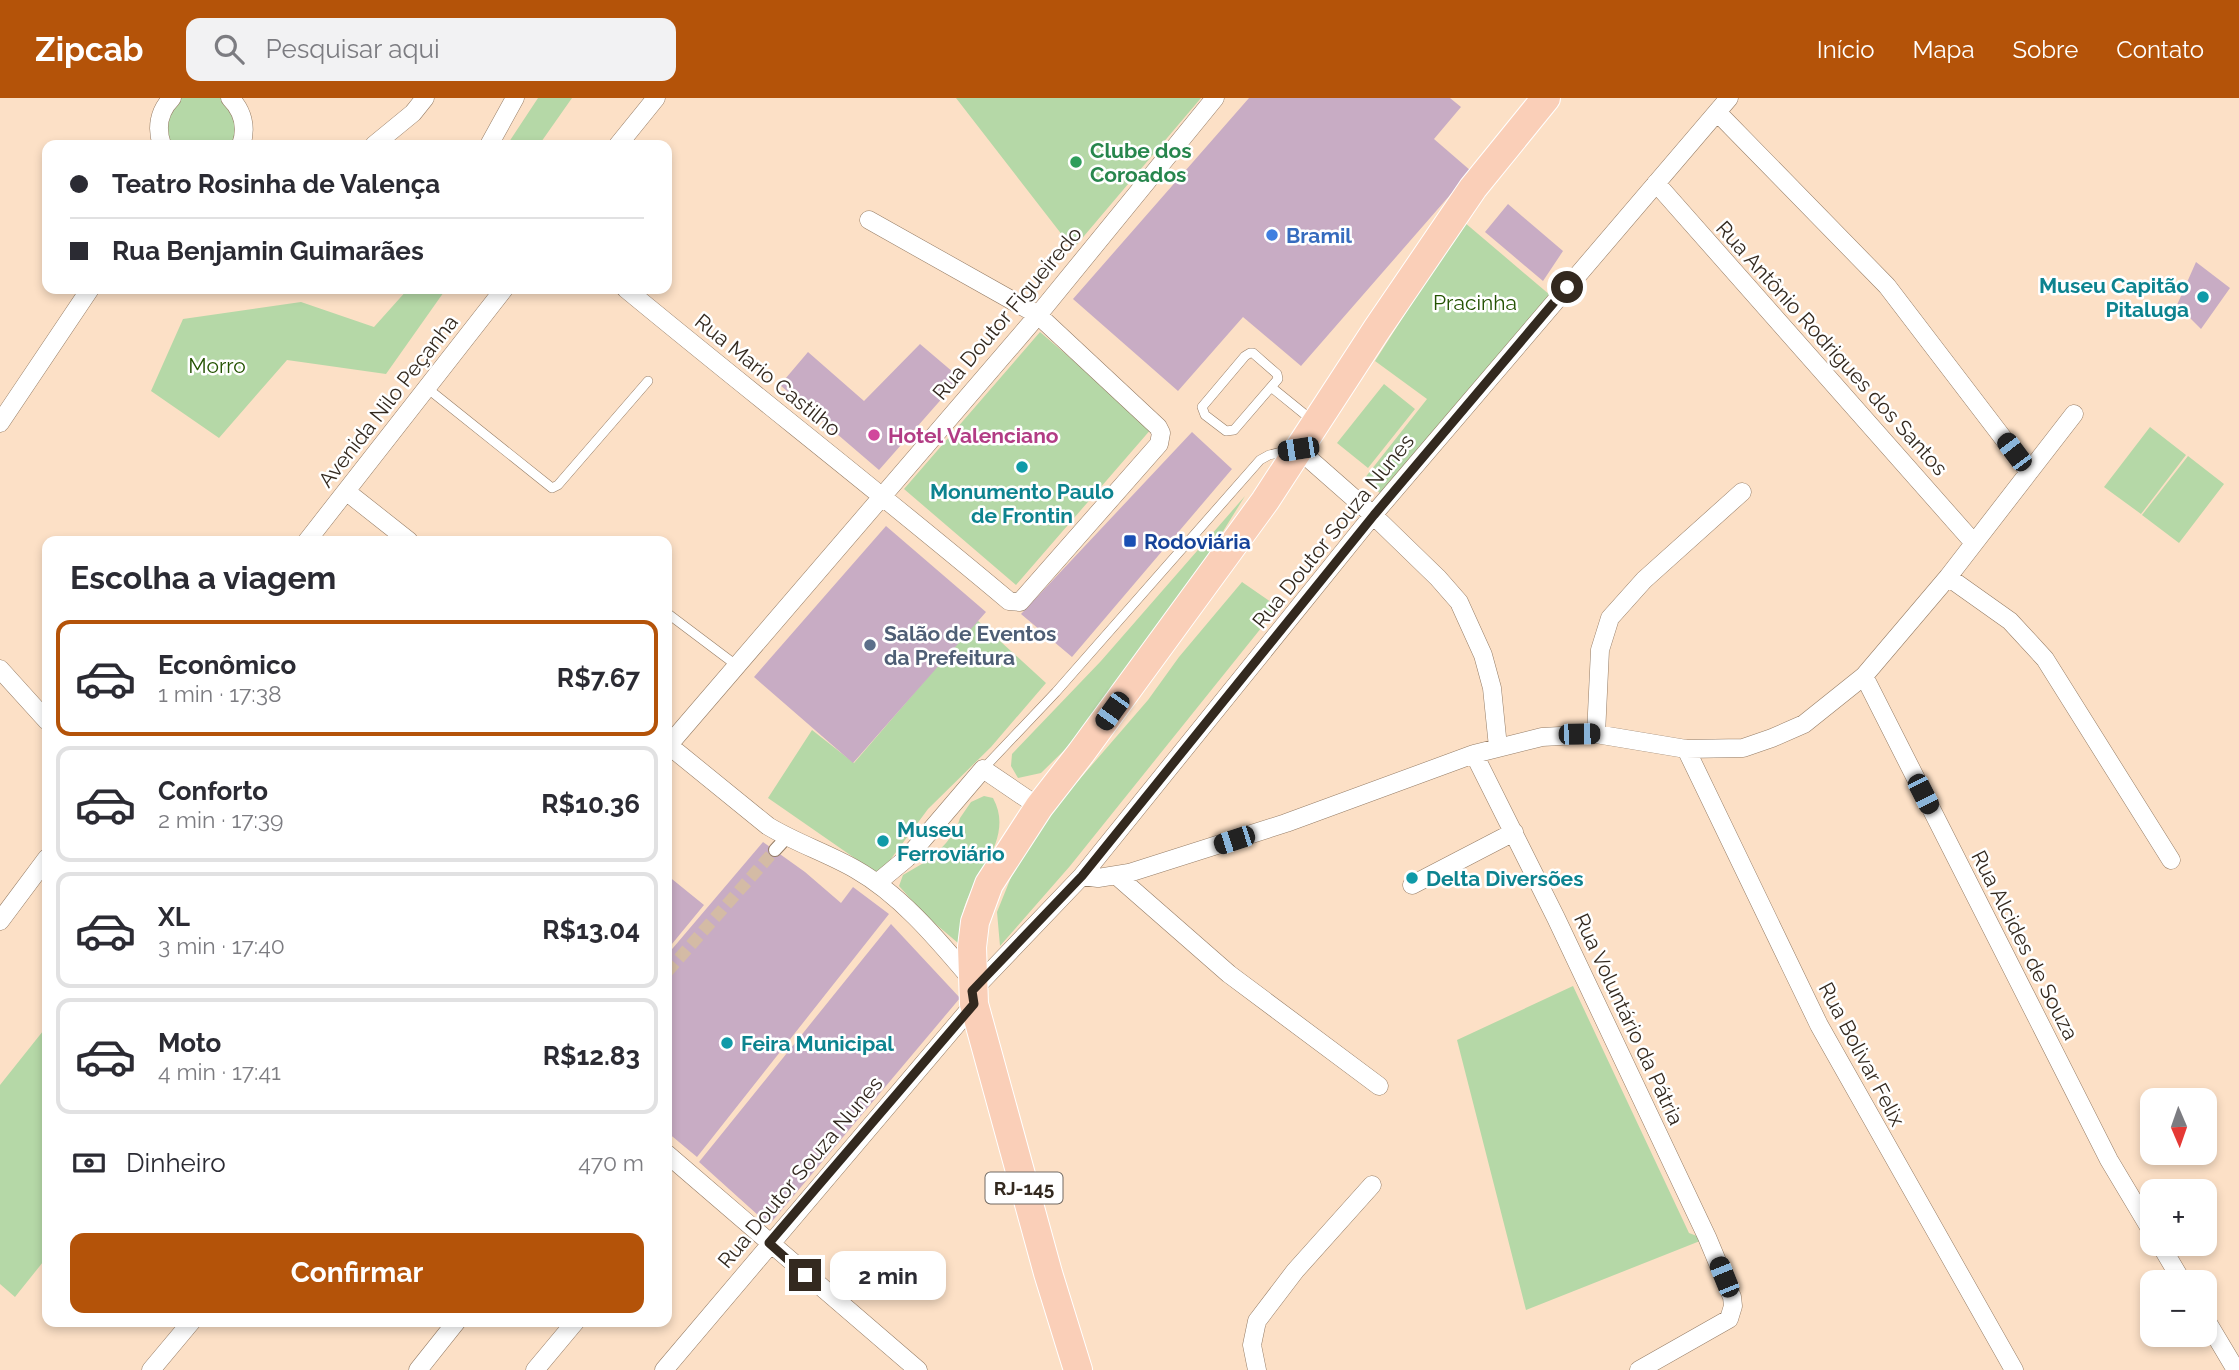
<!DOCTYPE html>
<html lang="pt">
<head>
<meta charset="utf-8">
<style>
  :root { --surface:#fff; --page:#f2f2f3; --text:#2b2b33; --muted:#7c7c81; --line:#e1e1e2; --accent:#b45309 }
  body { margin:0; font-family:Raleway,sans-serif; background:var(--page); color:var(--text); height:100vh; display:flex; flex-direction:column; font-size:26px; white-space:nowrap }
  * { box-sizing:border-box; margin:0 }
  p { font-size:23px; color:var(--muted) }
  .icon { flex:none; width:38px; height:38px; fill:none; stroke:currentColor; stroke-width:2; stroke-linecap:round; stroke-linejoin:round }
  .map { position:relative; flex:1; overflow:hidden }
  .panel { position:absolute; left:42px; top:438px; width:630px; height:791px; display:flex; flex-direction:column; background:var(--surface); border-radius:14px; box-shadow:0 4px 10px #0003 }
  .panel>* { flex:none }
  .banner { position:absolute; left:42px; top:42px; width:630px; height:154px; border-radius:14px; box-shadow:0 4px 10px #0003; display:grid; align-content:center; height:154px; padding:0 28px; background:var(--surface) }
  .needle { width:46px; rotate:178deg }
  .buttons { position:absolute; left:2140px; top:990px; display:grid; gap:14px }
  .buttons a { display:grid; place-items:center; width:77px; height:77px; border-radius:14px; background:var(--surface); box-shadow:0 4px 10px #0003; font-size:35px }
  .end { position:absolute; width:32px; height:32px; margin:-16px; border:9px solid #33291f; background:#fff; box-shadow:0 0 0 4px #fff }
  .from { border-radius:50% }
  .bubble { position:absolute; height:49px; border-radius:14px; background:var(--surface); box-shadow:0 4px 10px #0003; font-size:23px; font-weight:700; line-height:49px; text-align:center }
  .car { position:absolute; width:21px; height:42px; margin:-21px -10px; border-radius:9px; box-shadow:0 0 5px 2px #0007; background:linear-gradient(#222 24%,#8ab4d8 0 40%,#222 0 76%,#8ab4d8 0 86%,#222 0) }
  .banner b { display:flex; align-items:center; gap:24px; height:66px; font-size:26px }
  .banner b+b { border-top:2px solid var(--line) }
  .banner i { width:18px; height:18px; background:var(--text) }
  ul { padding:0; list-style:none }
  li { display:flex; align-items:center; gap:21px; height:116px; margin:0 14px 10px; padding:0 14px; border:4px solid var(--line); border-radius:14px }
  li div { flex:1 }
  li b { display:block; font-size:26px }
  li em { font-style:normal; font-weight:700 }
  li.active { border-color:var(--accent) }
  li>.icon { width:63px; height:63px; stroke-width:1.5 }
  h2 { padding:0 28px; font-size:32px; line-height:84px }
  .pay { display:flex; align-items:center; gap:18px; height:77px; padding:0 28px; font-size:26px }
  .pay p { margin-inline-start:auto }
  .cta { display:flex; gap:14px; margin-top:auto; padding:14px 28px }
  .cta a { flex:1; height:80px; border-radius:14px; background:var(--accent); color:#fff; font-size:28px; font-weight:700; line-height:80px; text-align:center }
  header { display:flex; align-items:center; gap:42px; box-sizing:border-box; height:98px; padding:0 35px; background:var(--accent); color:#fff }
  header strong { font-size:33px }
  nav { display:flex; gap:38px; margin-inline-start:auto; font-size:24px }
  .search { width:490px; height:63px; background:var(--page); display:flex; align-items:center; gap:18px; box-sizing:border-box; padding:0 24px; border-radius:14px; color:var(--muted); font-size:26px }
  .map>svg:first-child { display:block }
  .green { fill:#b5d8a7 }
  .building { fill:#c8acc4 }
  .lines { fill:none; stroke-linecap:round; stroke-linejoin:round }
  .pedestrian-tunnel { stroke:#d4bba5; stroke-width:12; stroke-dasharray:12 6; stroke-linecap:butt }
  .service-casing { stroke:#957c65; stroke-width:10 }
  .pedestrian-casing { stroke:#957c65; stroke-width:14 }
  .minor-casing { stroke:#957c65; stroke-width:19 }
  .primary-casing { stroke:#fff; stroke-width:30 }
  .service { stroke:#fff; stroke-width:9 }
  .pedestrian { stroke:#fff; stroke-width:12 }
  .minor { stroke:#fff; stroke-width:18 }
  .primary { stroke:#facfb8; stroke-width:28 }
  .route { stroke:#33291f; stroke-width:9 }
  .leisure-dot { fill:#2e9e5b; stroke:#fff; stroke-width:2.5 }
  .shop-dot { fill:#3f7fe0; stroke:#fff; stroke-width:2.5 }
  .culture-dot { fill:#0f9aa8; stroke:#fff; stroke-width:2.5 }
  .hotel-dot { fill:#d1479c; stroke:#fff; stroke-width:2.5 }
  .transit-dot { fill:#1a4fb4; stroke:#fff; stroke-width:2.5 }
  .service-dot { fill:#5c6f8a; stroke:#fff; stroke-width:2.5 }
  .labels { text-anchor:middle; dominant-baseline:central; stroke-width:5; stroke-linejoin:round; paint-order:stroke }
  .shield { fill:#fff; stroke:#706962; stroke-width:2 }
  .shield-label { font-size:19px; font-weight:bold; fill:#33291f }
  .leisure-label { font-size:21px; font-weight:bold; fill:#27864d; stroke:#fff; text-anchor:start }
  .shop-label { font-size:21px; font-weight:bold; fill:#366cbe; stroke:#fff; text-anchor:start }
  .culture-label { font-size:21px; font-weight:bold; fill:#0d838f; stroke:#fff; text-anchor:start }
  .park-label { font-size:21px; fill:#245302; stroke:#fff }
  .street-label { font-size:21px; fill:#33291f; stroke:#fff }
  .hotel-label { font-size:21px; font-weight:bold; fill:#b23c85; stroke:#fff; text-anchor:start }
  .transit-label { font-size:21px; font-weight:bold; fill:#164399; stroke:#fff; text-anchor:start }
  .service-label { font-size:21px; font-weight:bold; fill:#4e5e75; stroke:#fff; text-anchor:start }
</style>
</head>
<body>
<header>
<strong>Zipcab</strong>
<div class="search"><svg class="icon" aria-label="search" viewBox="0 0 24 24"><circle cx="10" cy="10" r="6"/><path d="M15 15l6 6"/></svg>Pesquisar aqui</div>
<nav><a>Início</a><a>Mapa</a><a>Sobre</a><a>Contato</a></nav>
</header>
<div class="map">
<svg width="2239" height="1272" viewBox="0 0 2239 1272">
  <rect width="100%" height="100%" fill="#fce0c6"/>
  <path class="green" d="M176,0H227L232,4L239,47H164L160,35Z
    M538,0H572L539,47H507Z
    M956,0H1201L1073,151Z
    M1464,124L1550,197L1380,395L1364,381L1427,301L1375,263Z
    M408,191H446L386,276L287,262L219,340L151,293L183,221L301,204L374,229Z
    M1040,234L1152,330L1016,487L904,391Z
    M1384,286L1415,311L1368,370L1337,345Z
    M2150,329L2186,357L2141,416L2104,389Z
    M2188,358L2224,386L2179,445L2142,417Z
    M1245,398L1154,544L1091,626L1041,675L1018,680L1011,668L1012,656L1101,563Z
    M1242,484L1278,509L1070,768L1000,848L997,814L1018,762L1047,719L1148,602L1179,559Z
    M977,522L1046,585L991,649L928,711L879,777L768,700L812,632L854,665Z
    M984,698L993,700C1014,738 978,772 965,807C961,818 960,833 958,845L925,817L899,788L903,777L932,760L946,745L956,732L960,720L971,704Z
    M1573,888L1689,1135L1705,1141L1526,1212L1457,942Z
    M47,928V1159L15,1199L0,1186V987Z"/>
  <path class="building" d="M1249,0H1450L1461,9L1434,41L1471,73L1301,268L1243,219L1178,293L1073,201Z
    M1508,106L1563,153L1543,183L1485,134Z
    M2196,164L2230,190L2201,231L2177,207Z
    M920,246L960,280L879,372L780,287L808,254L864,303Z
    M1192,334L1232,371L1072,559L1021,516Z
    M886,428L986,514L853,665L754,579Z
    M763,744L805,774L841,805L853,789L889,816L697,1059L667,1034V857Z
    M667,777L704,807L667,852Z
    M891,826L960,900L769,1127L699,1064Z"/>
  <g class="lines">
    <path class="pedestrian-tunnel" d="M667,874L775,752"/>
    <g class="service-casing">
      <path id="service" d="M1250,255H1253L1277,276L1278,281L1234,332L1226,333L1205,317L1202,309L1245,258Z
        M1271,289L1313,323
        M427,290L552,390L558,387L648,283
        M667,515L736,567
        M983,671L1056,594L1260,362L1269,357L1290,352"/>
    </g>
    <g class="pedestrian-casing">
      <path id="pedestrian" d="M775,752L787,739"/>
    </g>
    <g class="minor-casing">
      <path id="minor" d="M230,0C243,13 247,30 241,47
        M1717,14L1887,188L2029,374
        M162,47C156,30 159,13 172,0
        M374,47L413,15L425,0
        M489,47L515,0
        M618,47L656,0
        M1656,85L1974,445
        M626,191C753,296 883,397 1009,503L1020,504L1159,346L1161,335L1158,329L1038,217L869,122
        M0,325L90,191
        M1298,351L1373,417L1438,480L1459,504L1483,557L1492,590L1498,649
        M347,394L409,443
        M307,443L504,191
        M1948,479L2010,523L2045,561L2171,762
        M0,571L47,623
        M1864,578L2109,1062L2152,1134
        M1596,636L1600,552L1610,520L1644,482L1742,394
        M667,646L768,728C796,745 827,755 855,771C901,797 938,842 972,882
        M667,649L1038,217L1215,0
        M1686,651L1819,927L2014,1272
        M1474,656L1556,820L1707,1139L1732,1199L1733,1208L1729,1221L1639,1272
        M1082,778L1098,780L1129,775L1286,725L1474,656L1542,639L1596,636L1686,651L1743,650L1772,640L1804,626L1864,578L1948,479L2074,316
        M1117,778L1229,876L1379,988
        M877,785L907,760L983,671L1039,709
        M1412,787L1514,734
        M0,823L47,760
        M972,893L1082,778L1373,417L1729,0
        M667,1056L918,1272
        M2160,1146L2183,1185
        M2205,1220L2236,1272
        M151,1272L192,1223
        M418,1272L457,1223
        M535,1272L576,1223
        M664,1272L974,906
        M1257,1272L1252,1247L1257,1223L1295,1173L1372,1087"/>
    </g>
    <g class="primary-casing">
      <path id="primary" d="M1078,1272L1048,1175L974,906L972,849L975,824L989,786L1039,709L1081,655L1265,403L1377,231L1473,90L1546,0"/>
    </g>
    <use href="#service" class="service"/>
    <use href="#pedestrian" class="pedestrian"/>
    <use href="#minor" class="minor"/>
    <use href="#primary" class="primary"/>
  </g>
  <g class="lines">
    <path class="route" d="M805,1177L769,1145L974,906L972,893L1082,778L1374,417L1567,189"/>
  </g>
  <circle class="leisure-dot" cx="1076" cy="64" r="7"/>
  <circle class="shop-dot" cx="1272" cy="137" r="7"/>
  <g class="culture-dot">
    <circle cx="2203" cy="199" r="7"/>
    <circle cx="1022" cy="369" r="7"/>
    <circle cx="883" cy="743" r="7"/>
    <circle cx="1412" cy="780" r="7"/>
    <circle cx="727" cy="945" r="7"/>
  </g>
  <circle class="hotel-dot" cx="874" cy="337" r="7"/>
  <rect class="transit-dot" x="1123" y="436" width="14" height="14" rx="3.5"/>
  <circle class="service-dot" cx="870" cy="547" r="7"/>
  <g class="labels">
    <rect class="shield" x="985.5" y="1074.5" width="77" height="31" rx="5"/>
    <g class="shield-label">
      <text x="1024" y="1090">RJ-145</text>
    </g>
    <g class="leisure-label">
      <text x="1090" y="52">Clube dos<tspan x="1090" dy="24">Coroados</tspan></text>
    </g>
    <g class="shop-label">
      <text x="1286" y="137">Bramil</text>
    </g>
    <g class="culture-label">
      <text x="2189" y="187" text-anchor="end">Museu Capitão<tspan x="2189" dy="24">Pitaluga</tspan></text>
      <text x="1022" y="393" text-anchor="middle">Monumento Paulo<tspan x="1022" dy="24">de Frontin</tspan></text>
      <text x="897" y="731">Museu<tspan x="897" dy="24">Ferroviário</tspan></text>
      <text x="1426" y="780">Delta Diversões</text>
      <text x="741" y="945">Feira Municipal</text>
    </g>
    <g class="park-label">
      <text x="1475" y="204">Pracinha</text>
      <text x="217" y="267">Morro</text>
    </g>
    <g class="street-label">
      <text transform="translate(1007 215) rotate(-50)">Rua Doutor Figueiredo</text>
      <text transform="translate(1832 250) rotate(48)">Rua Antônio Rodrigues dos Santos</text>
      <text transform="translate(768 277) rotate(39)">Rua Mario Castilho</text>
      <text transform="translate(388 303) rotate(-52)">Avenida Nilo Peçanha</text>
      <text transform="translate(1333 433) rotate(-51)">Rua Doutor Souza Nunes</text>
      <text transform="translate(2025 847) rotate(63)">Rua Alcides de Souza</text>
      <text transform="translate(1629 921) rotate(65)">Rua Voluntário da Pátria</text>
      <text transform="translate(1862 956) rotate(62)">Rua Bolivar Felix</text>
      <text transform="translate(800 1074) rotate(-50)">Rua Doutor Souza Nunes</text>
    </g>
    <g class="hotel-label">
      <text x="888" y="337">Hotel Valenciano</text>
    </g>
    <g class="transit-label">
      <text x="1144" y="443">Rodoviária</text>
    </g>
    <g class="service-label">
      <text x="884" y="535">Salão de Eventos<tspan x="884" dy="24">da Prefeitura</tspan></text>
    </g>
  </g>
</svg>
<div class="buttons">
<a><svg class="needle" viewBox="-14 -14 28 28"><path d="M0-13l5 13h-10z" fill="#e53935"/><path d="M0 13l5-13h-10z" fill="#7c7c81"/></svg></a>
<a>+</a>
<a>−</a>
</div>
<i class="end from" style="left:1567px;top:189px"></i>
<i class="end" style="left:805px;top:1177px"></i>
<div class="bubble" style="left:830px;top:1153px;width:116px">2 min</div>
<i class="car" style="left:1298px;top:351px;rotate:261deg"></i>
<i class="car" style="left:2014px;top:354px;rotate:323deg"></i>
<i class="car" style="left:1112px;top:613px;rotate:216deg"></i>
<i class="car" style="left:1579px;top:636px;rotate:89deg"></i>
<i class="car" style="left:1923px;top:696px;rotate:153deg"></i>
<i class="car" style="left:1234px;top:742px;rotate:252deg"></i>
<i class="car" style="left:1724px;top:1179px;rotate:338deg"></i>
<div class="banner">
<b><i class="from"></i>Teatro Rosinha de Valença</b>
<b><i></i>Rua Benjamin Guimarães</b>
</div>
<section class="panel">
<h2>Escolha a viagem</h2>
<ul>
<li class="active"><svg class="icon" aria-label="car" viewBox="0 0 24 24"><path d="M5 17H2v-5l4-1 3-4h7l3 4 3 1v5h-3M9 17h6M6 11h13"/><circle cx="7" cy="17" r="2"/><circle cx="17" cy="17" r="2"/></svg><div><b>Econômico</b><p>1 min · 17:38</p></div><em>R$7.67</em></li>
<li><svg class="icon" aria-label="car" viewBox="0 0 24 24"><path d="M5 17H2v-5l4-1 3-4h7l3 4 3 1v5h-3M9 17h6M6 11h13"/><circle cx="7" cy="17" r="2"/><circle cx="17" cy="17" r="2"/></svg><div><b>Conforto</b><p>2 min · 17:39</p></div><em>R$10.36</em></li>
<li><svg class="icon" aria-label="car" viewBox="0 0 24 24"><path d="M5 17H2v-5l4-1 3-4h7l3 4 3 1v5h-3M9 17h6M6 11h13"/><circle cx="7" cy="17" r="2"/><circle cx="17" cy="17" r="2"/></svg><div><b>XL</b><p>3 min · 17:40</p></div><em>R$13.04</em></li>
<li><svg class="icon" aria-label="car" viewBox="0 0 24 24"><path d="M5 17H2v-5l4-1 3-4h7l3 4 3 1v5h-3M9 17h6M6 11h13"/><circle cx="7" cy="17" r="2"/><circle cx="17" cy="17" r="2"/></svg><div><b>Moto</b><p>4 min · 17:41</p></div><em>R$12.83</em></li>
</ul>
<div class="pay"><svg class="icon" aria-label="cash" viewBox="0 0 24 24"><path d="M3 7h18v10H3z"/><circle cx="12" cy="12" r="2"/></svg>Dinheiro<p>470 m</p></div>
<div class="cta"><a>Confirmar</a></div>
</section>
</div>
</body>
</html>
